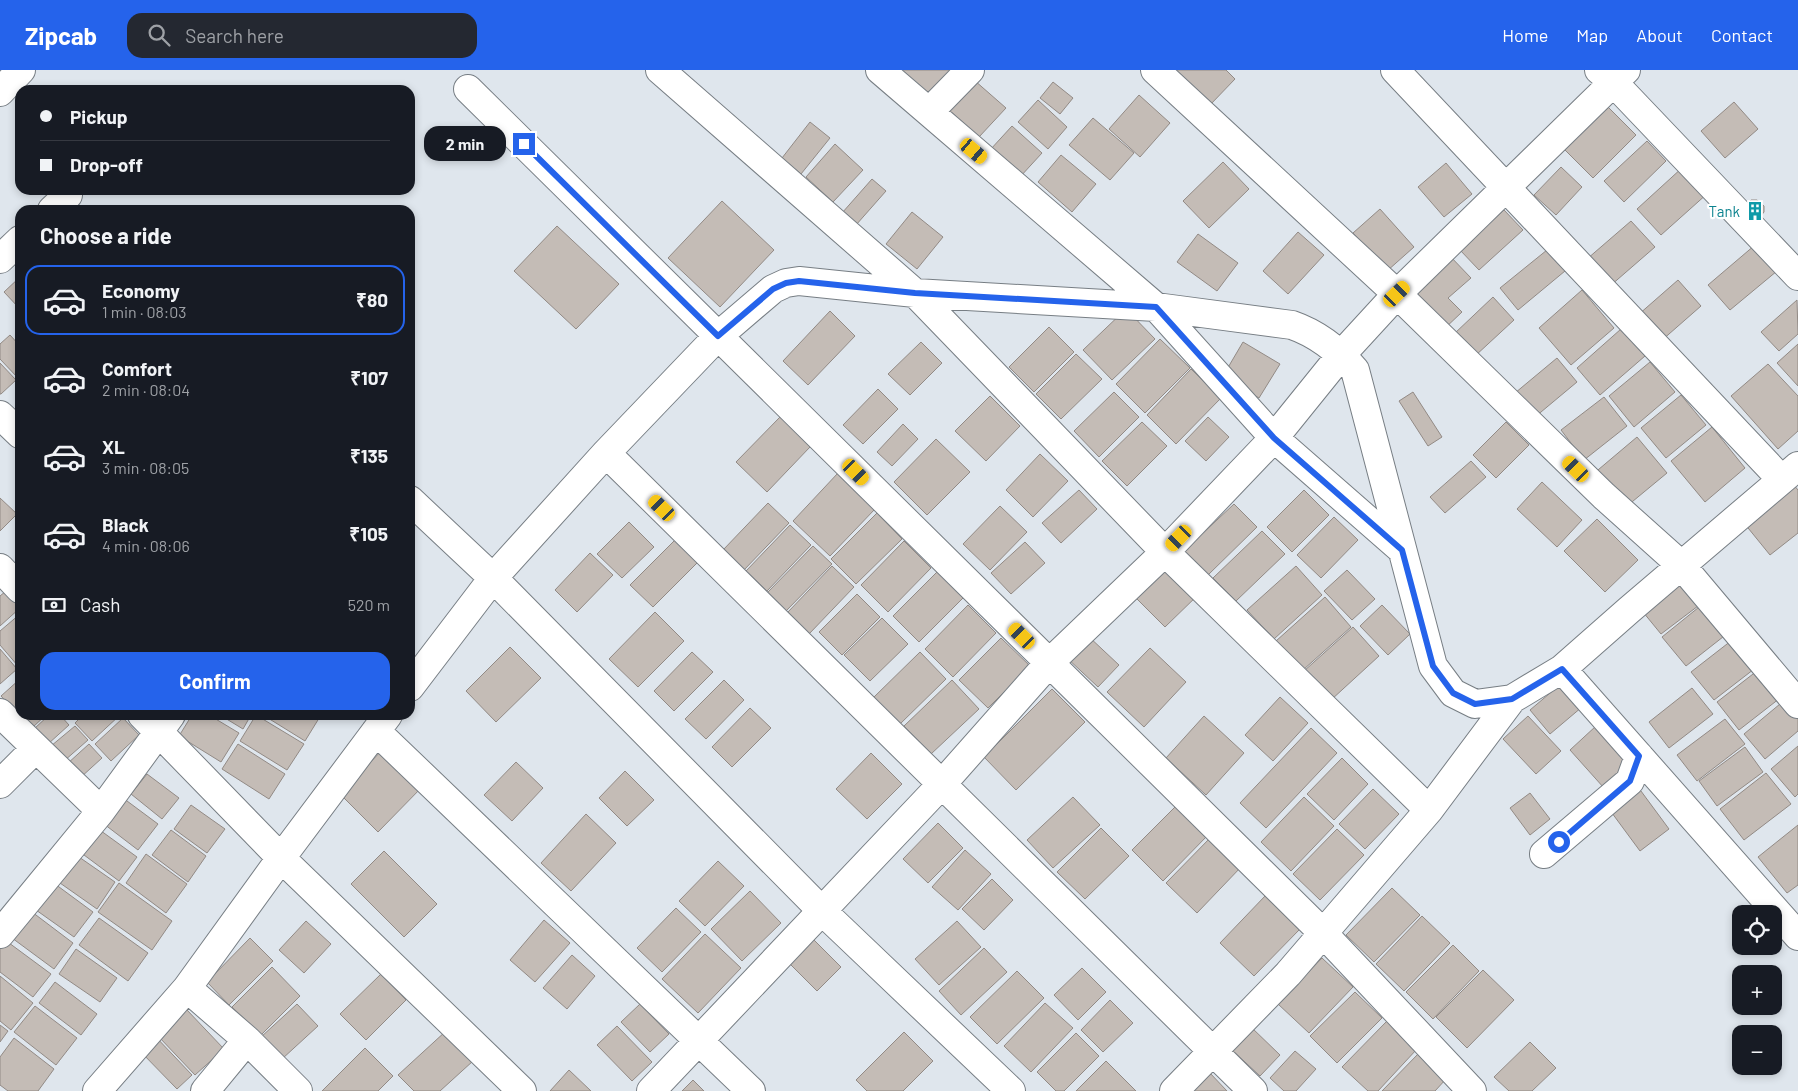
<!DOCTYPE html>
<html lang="en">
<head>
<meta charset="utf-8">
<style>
  :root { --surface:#171b24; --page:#242831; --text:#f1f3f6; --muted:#9ea1a6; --line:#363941; --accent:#2563eb }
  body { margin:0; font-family:Barlow,sans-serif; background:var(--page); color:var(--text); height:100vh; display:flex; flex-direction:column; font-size:19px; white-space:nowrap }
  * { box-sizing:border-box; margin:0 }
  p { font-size:16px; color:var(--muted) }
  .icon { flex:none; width:28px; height:28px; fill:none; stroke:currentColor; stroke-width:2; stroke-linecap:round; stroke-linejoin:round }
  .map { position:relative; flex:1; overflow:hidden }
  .panel { position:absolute; left:15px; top:135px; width:400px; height:515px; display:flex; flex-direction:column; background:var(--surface); border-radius:15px; box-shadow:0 2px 8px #0003 }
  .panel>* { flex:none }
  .top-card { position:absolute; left:15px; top:15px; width:400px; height:110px; border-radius:15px; box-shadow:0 2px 8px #0003; display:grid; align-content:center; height:110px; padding:0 25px; background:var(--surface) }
  .fabs { position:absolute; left:1732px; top:835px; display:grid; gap:10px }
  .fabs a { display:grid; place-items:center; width:50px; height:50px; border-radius:10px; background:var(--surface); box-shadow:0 2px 8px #0003; font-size:25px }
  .end { position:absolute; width:22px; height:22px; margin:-11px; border:6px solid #2563eb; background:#fff; box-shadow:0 0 0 2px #fff }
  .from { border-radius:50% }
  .bubble { position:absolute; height:35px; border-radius:15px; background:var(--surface); box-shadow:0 2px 8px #0003; font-size:16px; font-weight:700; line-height:35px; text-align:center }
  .car { position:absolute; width:15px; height:30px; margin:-15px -8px; border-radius:6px; box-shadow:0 0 4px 1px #0007; background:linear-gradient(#f5c518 24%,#345 0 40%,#f5c518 0 76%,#345 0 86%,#f5c518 0) }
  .top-card b { display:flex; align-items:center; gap:18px; height:48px; font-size:19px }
  .top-card b+b { border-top:1px solid var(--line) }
  .top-card i { width:12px; height:12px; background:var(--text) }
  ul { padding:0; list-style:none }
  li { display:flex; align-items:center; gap:15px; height:70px; margin:0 10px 8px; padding:0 15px; border:2px solid transparent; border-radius:15px }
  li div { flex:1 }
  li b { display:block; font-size:19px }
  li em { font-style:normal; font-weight:700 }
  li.on { border-color:var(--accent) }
  li>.icon { width:45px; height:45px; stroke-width:1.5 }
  h2 { padding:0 25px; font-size:22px; line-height:60px }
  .pay { display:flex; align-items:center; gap:12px; height:55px; padding:0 25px; font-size:19px }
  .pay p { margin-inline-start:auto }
  .cta { display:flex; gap:10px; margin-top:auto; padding:10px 25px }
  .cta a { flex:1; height:58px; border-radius:15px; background:var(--accent); color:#fff; font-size:20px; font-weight:700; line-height:58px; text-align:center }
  header { display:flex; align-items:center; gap:30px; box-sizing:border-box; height:70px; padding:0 25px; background:var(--accent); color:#fff }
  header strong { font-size:24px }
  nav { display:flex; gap:28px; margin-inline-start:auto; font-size:18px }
  .search { width:350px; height:45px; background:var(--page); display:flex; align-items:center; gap:12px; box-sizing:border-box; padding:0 18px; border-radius:15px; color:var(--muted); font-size:19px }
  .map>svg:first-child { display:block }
  .building { fill:#c4bcb6; stroke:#928a85 }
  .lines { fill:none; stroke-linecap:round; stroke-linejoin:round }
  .minor-casing { stroke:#777e84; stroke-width:30 }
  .minor { stroke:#fff; stroke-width:28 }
  .route { stroke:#2563eb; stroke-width:6 }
  .labels { text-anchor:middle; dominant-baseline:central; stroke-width:4.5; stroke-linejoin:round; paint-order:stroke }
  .culture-label { font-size:15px; fill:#0d838f; stroke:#fff; text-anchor:end }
</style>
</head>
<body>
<header>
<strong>Zipcab</strong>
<div class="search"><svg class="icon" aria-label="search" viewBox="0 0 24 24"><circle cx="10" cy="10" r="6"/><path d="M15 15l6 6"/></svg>Search here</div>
<nav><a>Home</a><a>Map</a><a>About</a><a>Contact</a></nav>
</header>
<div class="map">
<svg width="1798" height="1021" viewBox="0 0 1798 1021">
  <rect width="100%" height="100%" fill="#dfe6ed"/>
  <path class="building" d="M899,0H957L931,29Z
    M1174,0H1226L1235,9L1210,35Z
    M974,10L1006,38L979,67L948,39Z
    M1053,12L1073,28L1060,44L1040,28Z
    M1139,25L1170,53L1140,87L1109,59Z
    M1038,30L1067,57L1048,79L1018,52Z
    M1602,31L1636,65L1593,108L1559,74Z
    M1734,32L1758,59L1725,88L1701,61Z
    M1093,48L1134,83L1110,110L1069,75Z
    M810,52L830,68L801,104L782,88Z
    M1012,56L1042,83L1020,107L990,80Z
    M1647,71L1666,91L1624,132L1604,111Z
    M835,74L863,100L833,132L806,107Z
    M1061,85L1096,114L1072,142L1038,112Z
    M1223,92L1249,119L1209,158L1183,131Z
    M1446,93L1472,124L1444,147L1418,117Z
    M1561,97L1582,117L1556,145L1534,125Z
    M1683,97L1708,123L1661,165L1637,139Z
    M872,109L886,121L856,155L842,143Z
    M1751,130H1757L1764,136V142L1760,147L1746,135Z
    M722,131L774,180L720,237L668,188Z
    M1380,139L1414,177L1387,201L1353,163Z
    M1504,140L1523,160L1479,200L1460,180Z
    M912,142L943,167L917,199L886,174Z
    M1631,151L1655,177L1610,216L1587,189Z
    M557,156L619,214L576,259L514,201Z
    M1298,162L1324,185L1288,224L1263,201Z
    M1198,164L1238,193L1217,221L1177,192Z
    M1755,175L1777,201L1730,240L1708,215Z
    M1547,180L1565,201L1518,240L1500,218Z
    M1449,185L1471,208L1448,228L1462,242L1443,260L1409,224Z
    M20,207V239L4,222Z
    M1678,210L1701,236L1661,271L1638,245Z
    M1582,220L1614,258L1571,295L1539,258Z
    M1493,227L1514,250L1475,286L1454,264Z
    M1797,230L1798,264L1779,281L1761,262Z
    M1126,239L1155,269L1112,310L1083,280Z
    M830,241L855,266L808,315L783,291Z
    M1049,257L1074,282L1034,322L1009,297Z
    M1621,259L1645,286L1600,325L1577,298Z
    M10,265L20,276V306L18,308L0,289V274Z
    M1160,269L1190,298L1145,343L1116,314Z
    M921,272L942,293L910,325L888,304Z
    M1243,272L1280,294L1259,328L1223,306Z
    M1798,274V316L1777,293Z
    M1076,284L1102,309L1061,349L1036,324Z
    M1557,288L1577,312L1535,347L1515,323Z
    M1650,292L1675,322L1634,357L1609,326Z
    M0,293L16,310L1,324H0Z
    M1768,294L1798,326V361L1778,379L1731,326Z
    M1191,299L1221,328L1176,374L1147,345Z
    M878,319L898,339L863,374L843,355Z
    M1114,322L1139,347L1099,387L1074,361Z
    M1413,322L1442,367L1428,376L1399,331Z
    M1681,325L1706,355L1666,388L1641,358Z
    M990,326L1020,356L986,391L955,361Z
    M1604,327L1627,356L1584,390L1561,360Z
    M780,347L810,377L767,422L736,392Z
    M1208,347L1229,367L1206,391L1185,371Z
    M1142,352L1167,376L1127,416L1102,391Z
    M1506,352L1529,375L1496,408L1473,385Z
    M903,354L918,369L892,396L877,382Z
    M1712,357L1745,398L1705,432L1671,391Z
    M1637,367L1667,403L1621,441L1592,405Z
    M936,369L970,402L927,445L894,412Z
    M1040,384L1068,411L1033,447L1006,420Z
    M1471,391L1486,407L1445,443L1430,427Z
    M838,403L875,439L830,486L793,451Z
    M1542,412L1582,450L1557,477L1517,439Z
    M1793,414L1798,420V463L1770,485L1744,453Z
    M1079,420L1097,439L1061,473L1042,453Z
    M1304,420L1329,445L1292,482L1267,457Z
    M0,428L17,444L0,461Z
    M768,433L789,453L744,500L723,480Z
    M1234,434L1257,457L1208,505L1184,481Z
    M1000,436L1027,462L990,500L963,474Z
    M877,443L902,469L856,514L831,489Z
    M1334,447L1358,470L1321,508L1297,485Z
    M1597,449L1638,490L1605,522L1564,481Z
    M629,452L654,477L622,508L597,484Z
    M790,455L811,475L767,521L746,501Z
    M1262,461L1285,484L1236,531L1213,508Z
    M675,470L698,492L653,537L630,515Z
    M904,471L931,498L888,542L861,515Z
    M1025,472L1045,493L1011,524L991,503Z
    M813,476L832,494L786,541L767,523Z
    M590,483L613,505L577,542L555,520Z
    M1169,491L1200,523L1165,557L1133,525Z
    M832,496L854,517L809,564L787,543Z
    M1296,496L1322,525L1274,569L1247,540Z
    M1347,500L1375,529L1352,550L1324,521Z
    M937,502L963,528L919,572L893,546Z
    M1684,510L1702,533L1661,564L1643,542Z
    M6,521L20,538L0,556V526Z
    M857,524L880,547L842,585L819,562Z
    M1325,527L1351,557L1303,600L1276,571Z
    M1704,533L1728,563L1686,596L1662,567Z
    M968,535L996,563L953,607L925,579Z
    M1382,535L1410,564L1388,585L1360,556Z
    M655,542L684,571L638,617L609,589Z
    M20,544V595L18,596L0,575V561Z
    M882,548L908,574L870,611L844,585Z
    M1353,557L1379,586L1331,630L1304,601Z
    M1087,565L1119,595L1098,617L1066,587Z
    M1736,567L1758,596L1714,630L1691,602Z
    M1001,568L1030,596L988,638L959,610Z
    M510,577L541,608L496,652L466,621Z
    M1150,578L1186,612L1144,657L1107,622Z
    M0,579L17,599L0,614Z
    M692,582L713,602L674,641L654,621Z
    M920,582L946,609L899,655L873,628Z
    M1762,597L1784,625L1739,660L1717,632Z
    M20,609V636L15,641L1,626Z
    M724,610L744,630L706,669L685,649Z
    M952,610L979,639L931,684L904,656Z
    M1562,613L1582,637L1550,664L1530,640Z
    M1692,618L1713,644L1669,678L1649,652Z
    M1052,619L1085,652L1016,720L984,687Z
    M1280,627L1308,653L1273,691L1245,665Z
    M1786,629L1798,643V661L1765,689L1744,664Z
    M750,638L771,658L732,697L712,677Z
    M21,645H46L33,657Z
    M49,645H60L69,655L48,674L34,659Z
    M83,645H120L92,671L75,653Z
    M192,645H209L239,663L221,692L179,666Z
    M220,645H251L243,659Z
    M256,645L304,674L287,700L240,671Z
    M263,645H321L305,671Z
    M1204,646L1244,683L1206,725L1166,688Z
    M1528,646L1561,681L1536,704L1503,669Z
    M123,648L139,665L111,691L95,674Z
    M1725,649L1745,674L1697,711L1677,685Z
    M75,656L88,670L64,691L51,676Z
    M1596,656L1631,694L1604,718L1570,680Z
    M1311,658L1337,683L1266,758L1240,733Z
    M89,674L102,688L80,708L67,694Z
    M238,674L285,704L269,729L222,699Z
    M1798,676V724L1795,727L1771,699Z
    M385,677L424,715L378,762L340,724Z
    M1745,677L1763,702L1717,736L1699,711Z
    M871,683L902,714L867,749L836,719Z
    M1342,688L1368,714L1334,750L1307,724Z
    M516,692L543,718L512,751L484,725Z
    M625,701L654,730L627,756L599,728Z
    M1766,703L1791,734L1744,770L1720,739Z
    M147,704L179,728L162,749L131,724Z
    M1638,717L1669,759L1640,781L1609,739Z
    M1373,719L1399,744L1365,779L1339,754Z
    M1530,723L1550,749L1530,765L1510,738Z
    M1073,727L1100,755L1053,798L1027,770Z
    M1304,727L1334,756L1291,801L1261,772Z
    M123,728L158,754L138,780L104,754Z
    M1178,734L1209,764L1163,811L1132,780Z
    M191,735L225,759L207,783L174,759Z
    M586,744L616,773L571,821L541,793Z
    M938,753L963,778L928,813L903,789Z
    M1798,755V815L1787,823L1758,787Z
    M97,758L137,787L119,811L80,782Z
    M1101,758L1129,786L1085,829L1057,802Z
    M1337,759L1364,785L1320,830L1293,804Z
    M171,760L206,786L188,812L152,785Z
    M1212,766L1242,796L1197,843L1166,813Z
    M965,780L991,804L958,840L932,817Z
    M384,781L437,834L404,867L351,814Z
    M146,784L187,814L166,843L126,813Z
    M79,787L115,812L97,839L60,813Z
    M718,791L744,816L705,856L679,831Z
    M992,809L1013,830L984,860L962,839Z
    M119,813L172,851L152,880L98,842Z
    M55,814L93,842L74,867L36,840Z
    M1392,818L1420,845L1374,892L1346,865Z
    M750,821L781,853L742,891L711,859Z
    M1266,825L1300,859L1254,906L1220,873Z
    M676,838L701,862L662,902L637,878Z
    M32,842L73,873L54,899L12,868Z
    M1422,846L1450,873L1404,921L1376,894Z
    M99,848L148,883L128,911L79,875Z
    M544,850L570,873L535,912L510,890Z
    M306,851L331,874L304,903L279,880Z
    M957,851L981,877L939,915L915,889Z
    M705,864L741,898L698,943L662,909Z
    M809,865L841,897L817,921L785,889Z
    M250,868L273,891L229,935L207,912Z
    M5,870L51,904L33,927L0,902V877Z
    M1453,875L1479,901L1433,949L1406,922Z
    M984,878L1007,902L961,945L939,921Z
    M76,879L117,908L100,932L59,904Z
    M572,885L595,906L567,939L543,918Z
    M1322,888L1353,917L1309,963L1278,934Z
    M272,897L300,926L261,965L232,937Z
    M1082,898L1106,922L1078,950L1054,925Z
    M1483,900L1514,930L1467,978L1436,947Z
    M1017,901L1044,928L997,974L970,947Z
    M381,904L406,930L366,970L340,944Z
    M0,906L33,933L11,960L0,951Z
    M55,912L97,944L81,965L39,933Z
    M1355,922L1382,948L1337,993L1310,966Z
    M1110,930L1133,953L1103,982L1081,960Z
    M1045,933L1073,958L1031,1002L1004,976Z
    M297,934L318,956L282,989L261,967Z
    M640,934L669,964L650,982L621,952Z
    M35,936L77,968L56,995L14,962Z
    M187,940L224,979L195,1005L159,967Z
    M1387,951L1417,979L1378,1021H1368L1342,997Z
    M0,955L8,961L0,972Z
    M617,956L652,992L632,1011L597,975Z
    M1251,957L1280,985L1260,1006L1231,979Z
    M446,961L473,991L440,1021H414L398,1005Z
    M904,962L933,991L903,1021H867L856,1010Z
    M1076,963L1099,986L1064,1021H1056L1037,1002Z
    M154,965L192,1005L177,1019L139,980Z
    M14,968L54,999L38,1021H8L0,1015V987Z
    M1530,972L1556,998L1532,1021H1509L1494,1007Z
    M365,978L393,1006L378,1021H322Z
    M1295,981L1316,999L1296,1021H1284L1270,1008Z
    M1419,983L1446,1009L1435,1021H1382Z
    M1106,991L1136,1021H1076Z
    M569,1000L591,1021H550Z
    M1209,1002L1227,1021H1188Z
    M693,1010L704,1021H682Z"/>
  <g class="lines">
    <g class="minor-casing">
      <path id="minor" d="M660,0L915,223L1165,482L1429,740
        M880,0L1156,237L1274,368L1402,480
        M1155,0L1397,224L1604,426L1681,495L1798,634
        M1395,0L1781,409
        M1599,0L1614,13L1798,206
        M468,19L1322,862L1472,1021
        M0,22L21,0
        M929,42L970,0
        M52,140L68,125
        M0,189L20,170
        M0,345L20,364
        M606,383L1253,1021
        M410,430L493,508L821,840L1011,1021
        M0,498L20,519
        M1562,599L1798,866
        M410,617L493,508L606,383L718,266L773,219L786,213L799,211L915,223L1156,237L1292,255C1318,264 1337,279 1355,300L1433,596L1453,623L1475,634L1512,629L1562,599L1629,540L1798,396
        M0,643L101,741
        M142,645L281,788L522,1021
        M376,661L751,1021
        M0,714L36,678
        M1544,784L1630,711L1639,686
        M0,864L101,741L171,645
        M187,918L247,970L298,1021
        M97,1021L187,918L281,788L388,645
        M205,1021L247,970
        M651,1021L942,714L1049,593L1165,482L1274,368L1341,285L1397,224L1626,0
        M1174,1021L1288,904L1429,740L1512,629"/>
    </g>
    <use href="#minor" class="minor"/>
  </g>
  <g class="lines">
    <path class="route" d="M524,74L718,266L773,219L786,213L799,211L915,223L1156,237L1274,368L1402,480L1433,596L1453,623L1475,634L1512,629L1562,599L1639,686L1630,711L1559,772"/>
  </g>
  <defs>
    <g id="building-bare" transform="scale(1.5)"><path d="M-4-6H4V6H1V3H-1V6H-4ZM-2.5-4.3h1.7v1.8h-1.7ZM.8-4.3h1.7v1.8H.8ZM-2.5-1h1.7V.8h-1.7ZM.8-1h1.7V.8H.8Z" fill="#0f9aa8" stroke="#fff" stroke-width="2.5" paint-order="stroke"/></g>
  </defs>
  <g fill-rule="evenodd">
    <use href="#building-bare" x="1755" y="141"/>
  </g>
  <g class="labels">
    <g class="culture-label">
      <text x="1740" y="141">Tank</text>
    </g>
  </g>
</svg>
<div class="fabs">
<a><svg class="icon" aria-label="locate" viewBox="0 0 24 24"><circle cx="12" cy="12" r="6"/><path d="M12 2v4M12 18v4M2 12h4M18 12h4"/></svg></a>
<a>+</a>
<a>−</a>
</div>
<i class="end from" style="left:1559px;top:772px"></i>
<i class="end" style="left:524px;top:74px"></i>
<div class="bubble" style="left:424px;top:56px;width:82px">2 min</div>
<i class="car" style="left:974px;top:81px;rotate:130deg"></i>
<i class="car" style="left:1397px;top:224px;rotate:46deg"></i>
<i class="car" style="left:1576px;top:399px;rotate:314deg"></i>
<i class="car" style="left:856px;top:402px;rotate:135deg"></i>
<i class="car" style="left:662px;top:438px;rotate:314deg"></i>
<i class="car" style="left:1179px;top:468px;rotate:224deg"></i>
<i class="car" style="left:1022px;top:566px;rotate:315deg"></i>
<div class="top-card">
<b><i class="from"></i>Pickup</b>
<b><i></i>Drop-off</b>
</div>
<section class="panel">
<h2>Choose a ride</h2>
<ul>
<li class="on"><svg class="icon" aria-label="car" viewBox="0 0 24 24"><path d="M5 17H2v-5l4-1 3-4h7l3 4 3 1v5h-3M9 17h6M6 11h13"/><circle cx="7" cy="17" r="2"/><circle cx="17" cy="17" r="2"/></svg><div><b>Economy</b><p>1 min · 08:03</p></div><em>₹80</em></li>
<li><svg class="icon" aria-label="car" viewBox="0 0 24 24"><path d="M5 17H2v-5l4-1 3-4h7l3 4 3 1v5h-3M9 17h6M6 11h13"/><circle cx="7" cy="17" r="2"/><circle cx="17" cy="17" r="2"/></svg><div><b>Comfort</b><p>2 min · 08:04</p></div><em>₹107</em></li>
<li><svg class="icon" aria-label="car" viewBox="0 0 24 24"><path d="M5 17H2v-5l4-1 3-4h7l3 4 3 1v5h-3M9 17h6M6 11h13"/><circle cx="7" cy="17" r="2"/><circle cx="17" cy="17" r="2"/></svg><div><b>XL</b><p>3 min · 08:05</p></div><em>₹135</em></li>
<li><svg class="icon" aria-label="car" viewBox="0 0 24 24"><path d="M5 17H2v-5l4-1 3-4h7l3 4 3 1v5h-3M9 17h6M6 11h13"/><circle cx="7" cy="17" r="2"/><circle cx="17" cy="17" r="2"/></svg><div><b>Black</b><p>4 min · 08:06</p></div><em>₹105</em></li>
</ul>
<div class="pay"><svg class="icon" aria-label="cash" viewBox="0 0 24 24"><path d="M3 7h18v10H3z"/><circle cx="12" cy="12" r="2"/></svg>Cash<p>520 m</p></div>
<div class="cta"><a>Confirm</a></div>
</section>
</div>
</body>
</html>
